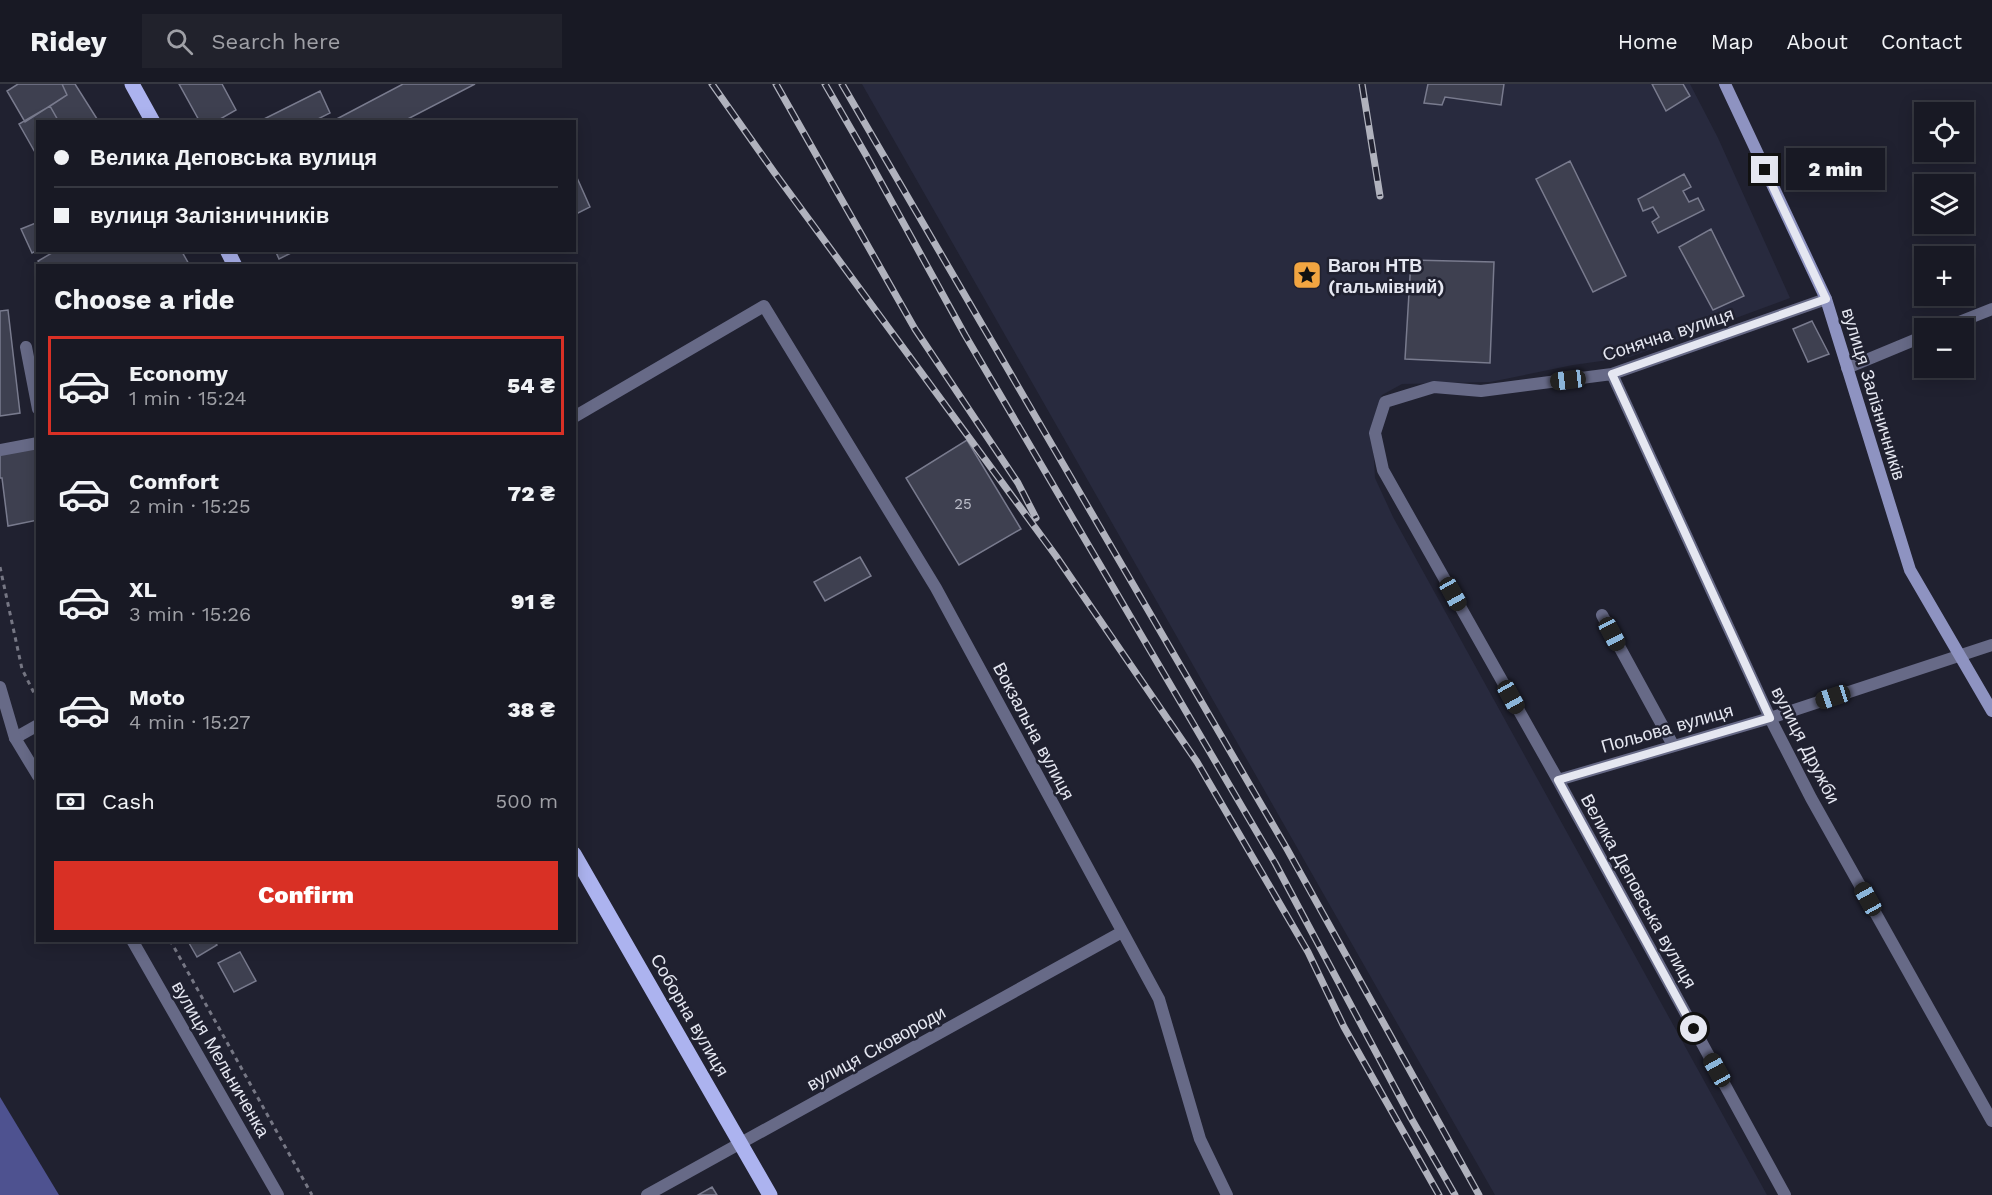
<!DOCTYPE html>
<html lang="en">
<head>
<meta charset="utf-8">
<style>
  :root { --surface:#181924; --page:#21222c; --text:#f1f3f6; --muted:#9fa0a6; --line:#363841; --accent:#d93025 }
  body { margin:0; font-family:"Work Sans",sans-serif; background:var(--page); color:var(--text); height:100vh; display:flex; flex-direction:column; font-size:22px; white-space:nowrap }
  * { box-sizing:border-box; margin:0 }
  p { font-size:20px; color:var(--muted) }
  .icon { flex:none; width:33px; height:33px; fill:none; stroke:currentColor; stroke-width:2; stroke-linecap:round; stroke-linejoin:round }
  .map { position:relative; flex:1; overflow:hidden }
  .panel { position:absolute; left:36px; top:180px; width:540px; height:678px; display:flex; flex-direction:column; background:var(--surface); border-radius:0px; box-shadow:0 3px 15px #0003,0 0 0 2px var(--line) }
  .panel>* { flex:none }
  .hud { position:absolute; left:36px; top:36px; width:540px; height:132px; border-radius:0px; box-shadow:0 3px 15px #0003,0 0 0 2px var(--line); display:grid; align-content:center; height:132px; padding:0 18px; background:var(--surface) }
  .tools { position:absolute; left:1914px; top:18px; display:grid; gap:12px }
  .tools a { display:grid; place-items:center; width:60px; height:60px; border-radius:0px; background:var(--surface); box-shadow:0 3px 15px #0003,0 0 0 2px var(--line); font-size:30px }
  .end { position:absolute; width:27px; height:27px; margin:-14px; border:8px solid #e5e7f1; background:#111; box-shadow:0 0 0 3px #111 }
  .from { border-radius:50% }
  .bubble { position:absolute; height:42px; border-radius:0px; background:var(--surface); box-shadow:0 3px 15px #0003,0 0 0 2px var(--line); font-size:20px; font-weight:800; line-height:42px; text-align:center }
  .car { position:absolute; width:18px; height:36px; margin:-18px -9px; border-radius:8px; box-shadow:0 0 4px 2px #0007; background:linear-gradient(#222 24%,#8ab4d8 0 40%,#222 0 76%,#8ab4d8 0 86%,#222 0) }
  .hud b { display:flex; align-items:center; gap:21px; height:57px; font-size:22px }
  .hud b+b { border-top:2px solid var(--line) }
  .hud i { width:15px; height:15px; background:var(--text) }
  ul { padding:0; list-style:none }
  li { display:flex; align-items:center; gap:18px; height:99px; margin:0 12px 9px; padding:0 6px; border:3px solid transparent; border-radius:0px }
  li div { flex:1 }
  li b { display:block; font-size:22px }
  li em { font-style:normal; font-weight:800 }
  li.selected { border-color:var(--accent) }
  li>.icon { width:54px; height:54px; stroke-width:1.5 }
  h2 { padding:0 18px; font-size:27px; line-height:72px }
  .pay { display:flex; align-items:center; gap:15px; height:66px; padding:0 18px; font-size:22px }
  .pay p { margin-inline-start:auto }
  .action { display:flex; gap:12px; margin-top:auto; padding:12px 18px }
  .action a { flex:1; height:69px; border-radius:0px; background:var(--accent); color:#fff; font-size:24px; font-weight:800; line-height:69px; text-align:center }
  header { display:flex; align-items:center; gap:36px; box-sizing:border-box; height:84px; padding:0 30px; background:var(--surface); border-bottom:2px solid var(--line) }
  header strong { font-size:28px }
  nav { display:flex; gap:33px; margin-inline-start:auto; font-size:21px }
  .search { width:420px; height:54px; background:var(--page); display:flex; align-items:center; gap:15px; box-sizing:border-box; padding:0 21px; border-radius:0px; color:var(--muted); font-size:22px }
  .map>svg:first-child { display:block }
  .built { fill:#282a3e }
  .forest { fill:#4e5290 }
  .building { fill:#3e4050; stroke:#797b8e; stroke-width:1.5 }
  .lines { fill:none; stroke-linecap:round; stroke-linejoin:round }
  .path { stroke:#767784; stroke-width:3; stroke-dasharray:4.5 4.5; stroke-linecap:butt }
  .minor { stroke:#676a87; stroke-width:12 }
  .tertiary { stroke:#676a87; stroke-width:12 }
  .secondary { stroke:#8e93c1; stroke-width:12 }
  .primary { stroke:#acb3ef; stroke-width:15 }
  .rail-casing { stroke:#b0b2bd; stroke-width:7 }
  .rail { stroke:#202130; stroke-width:4.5; stroke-dasharray:14; stroke-linecap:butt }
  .route { stroke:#e5e7f1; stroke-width:8 }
  .labels { text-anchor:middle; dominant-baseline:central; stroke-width:5; stroke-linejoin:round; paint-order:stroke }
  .number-label { font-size:15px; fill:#bbbdc9 }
  .poi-label { font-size:18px; font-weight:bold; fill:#e5e7f1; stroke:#202130; text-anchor:start }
  .street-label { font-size:18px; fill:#e5e7f1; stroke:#202130 }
</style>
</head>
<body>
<header>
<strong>Ridey</strong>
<div class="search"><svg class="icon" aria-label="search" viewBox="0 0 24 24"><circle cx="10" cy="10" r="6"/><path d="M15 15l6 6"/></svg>Search here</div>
<nav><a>Home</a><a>Map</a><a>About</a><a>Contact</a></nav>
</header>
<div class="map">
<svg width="1992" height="1111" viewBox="0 0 1992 1111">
  <rect width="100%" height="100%" fill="#202130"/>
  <path class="built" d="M862,0H1690L1718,54L1790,214L1630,273L1573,281L1490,298L1402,300L1382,311L1372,340L1375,394L1393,433L1767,1111H1495Z"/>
  <path class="forest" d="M0,1013L59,1111H0Z"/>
  <path class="building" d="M18,0H62L67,11L25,38L7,7Z
    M62,0H75L99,38H59L50,22L67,11Z
    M179,0H222L236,26L215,38H200Z
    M403,0H475L402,38H331Z
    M1428,0H1504L1501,21L1445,13L1442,21L1424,19Z
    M1652,0H1683L1690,12L1666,27Z
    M320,7L330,29L312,38H258Z
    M50,22L59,38H38L36,70L19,40Z
    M1570,77L1626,192L1593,208L1536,95Z
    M574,87L590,123L574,131Z
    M1684,90L1691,103L1683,107L1689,118L1698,114L1704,126L1658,149L1652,138L1659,133L1653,123L1643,127L1638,115Z
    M38,138V166L32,169L21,145Z
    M1711,145L1744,212L1713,226L1679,163Z
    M57,166H181L190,182H41L38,177Z
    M275,166H297L279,175Z
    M1411,176L1494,178L1490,279L1405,275Z
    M8,226L20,329L0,332V227Z
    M1812,237L1829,270L1808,278L1793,245Z
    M967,356L1021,445L959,481L906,394Z
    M36,364L38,376V436L8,442L2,394H0V370Z
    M860,473L871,492L825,517L814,498Z
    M193,856H214L217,861L197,873L189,859Z
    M240,868L256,897L234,908L218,879Z
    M712,1103L717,1111H698Z"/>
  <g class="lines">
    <path class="path" d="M0,483L22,585L38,617
      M170,856L312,1111"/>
    <path class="minor" d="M1944,244L1992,225
      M26,263L38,325
      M1847,284L1924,252
      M1612,290L1770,634L1811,714L1992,1037
      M574,333L764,222L936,504L1159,915L1200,1055L1227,1111
      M0,366L38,359
      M1602,531L1673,661
      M15,654L38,641
      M1558,696L1770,634L1992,561
      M647,1111L1122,848
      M1785,1111L1558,696L1383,386L1375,349L1385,318L1434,303L1481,307L1612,290L1826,215"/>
    <path class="tertiary" d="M0,603L15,654L38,692
      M132,856L278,1111"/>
    <path class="secondary" d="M1725,0L1826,215L1910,486L1992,627"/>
    <path class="primary" d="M132,0L153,38
      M227,166L235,182
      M574,770L770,1111"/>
    <g class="rail-casing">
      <path id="rail" d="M712,0L774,88L1056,472L1197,678L1308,868L1344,943L1439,1111
        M776,0L915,245L1018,399L1036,434
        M825,0L866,71L965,251L1275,779L1411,1034L1455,1111
        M842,0L1287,765L1479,1111
        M1362,0L1380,112"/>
    </g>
    <use href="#rail" class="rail"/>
  </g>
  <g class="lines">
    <path class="route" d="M1694,945L1558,696L1770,634L1612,290L1826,215L1765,86"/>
  </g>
  <defs>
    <g id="sight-square" transform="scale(1.5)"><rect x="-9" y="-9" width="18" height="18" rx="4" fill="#f2a541" stroke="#202130"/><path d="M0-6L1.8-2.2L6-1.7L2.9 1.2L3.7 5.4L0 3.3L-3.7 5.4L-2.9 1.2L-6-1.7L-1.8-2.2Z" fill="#111"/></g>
  </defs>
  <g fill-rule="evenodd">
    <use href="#sight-square" x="1307" y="191"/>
  </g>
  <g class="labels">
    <g class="number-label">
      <text x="963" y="420">25</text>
    </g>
    <g class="poi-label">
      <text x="1328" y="181">Вагон НТВ<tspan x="1328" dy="21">(гальмівний)</tspan></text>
    </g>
    <g class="street-label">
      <text transform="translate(1668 250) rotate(-18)">Сонячна вулиця</text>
      <text transform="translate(1874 310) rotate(73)">вулиця Залізничників</text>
      <text transform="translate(1667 644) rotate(-16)">Польова вулиця</text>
      <text transform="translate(1034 647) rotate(62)">Вокзальна вулиця</text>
      <text transform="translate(1806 661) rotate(63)">вулиця Дружби</text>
      <text transform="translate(1639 807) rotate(61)">Велика Деповська вулиця</text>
      <text transform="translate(690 931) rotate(60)">Соборна вулиця</text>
      <text transform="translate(876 964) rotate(-29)">вулиця Сковороди</text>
      <text transform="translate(221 975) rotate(60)">вулиця Мельниченка</text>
    </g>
  </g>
</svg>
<div class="tools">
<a><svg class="icon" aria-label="locate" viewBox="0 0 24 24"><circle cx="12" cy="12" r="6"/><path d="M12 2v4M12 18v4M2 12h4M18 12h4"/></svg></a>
<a><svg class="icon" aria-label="layers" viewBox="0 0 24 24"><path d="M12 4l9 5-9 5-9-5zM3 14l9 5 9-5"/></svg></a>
<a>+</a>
<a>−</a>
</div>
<i class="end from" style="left:1694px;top:945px"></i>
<i class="end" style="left:1765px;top:86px"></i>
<div class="bubble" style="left:1786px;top:64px;width:99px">2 min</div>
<i class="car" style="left:1568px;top:296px;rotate:263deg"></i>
<i class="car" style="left:1453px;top:510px;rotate:151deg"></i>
<i class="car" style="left:1612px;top:550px;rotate:152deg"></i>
<i class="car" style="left:1511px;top:613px;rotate:151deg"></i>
<i class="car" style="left:1833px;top:613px;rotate:252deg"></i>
<i class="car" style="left:1868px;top:815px;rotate:331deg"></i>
<i class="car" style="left:1717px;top:986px;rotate:331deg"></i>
<div class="hud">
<b><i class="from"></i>Велика Деповська вулиця</b>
<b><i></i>вулиця Залізничників</b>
</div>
<section class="panel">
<h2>Choose a ride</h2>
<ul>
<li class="selected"><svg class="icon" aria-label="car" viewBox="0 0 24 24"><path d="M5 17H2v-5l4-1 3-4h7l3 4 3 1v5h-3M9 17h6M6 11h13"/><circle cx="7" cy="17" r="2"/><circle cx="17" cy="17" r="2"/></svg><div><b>Economy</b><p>1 min · 15:24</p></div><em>54 ₴</em></li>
<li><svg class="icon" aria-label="car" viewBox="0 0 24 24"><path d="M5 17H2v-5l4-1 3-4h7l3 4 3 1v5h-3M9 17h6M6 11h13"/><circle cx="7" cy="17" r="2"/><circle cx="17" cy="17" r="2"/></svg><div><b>Comfort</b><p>2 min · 15:25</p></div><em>72 ₴</em></li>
<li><svg class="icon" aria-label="car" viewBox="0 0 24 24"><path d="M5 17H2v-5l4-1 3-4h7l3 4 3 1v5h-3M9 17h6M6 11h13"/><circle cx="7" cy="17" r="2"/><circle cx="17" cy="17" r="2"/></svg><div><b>XL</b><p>3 min · 15:26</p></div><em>91 ₴</em></li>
<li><svg class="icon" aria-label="car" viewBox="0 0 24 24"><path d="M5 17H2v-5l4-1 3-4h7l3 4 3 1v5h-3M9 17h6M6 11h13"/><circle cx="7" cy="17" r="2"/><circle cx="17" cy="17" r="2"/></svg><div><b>Moto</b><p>4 min · 15:27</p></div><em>38 ₴</em></li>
</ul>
<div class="pay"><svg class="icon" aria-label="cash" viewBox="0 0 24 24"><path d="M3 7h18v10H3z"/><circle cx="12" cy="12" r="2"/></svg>Cash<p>500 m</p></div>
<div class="action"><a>Confirm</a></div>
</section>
</div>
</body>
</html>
